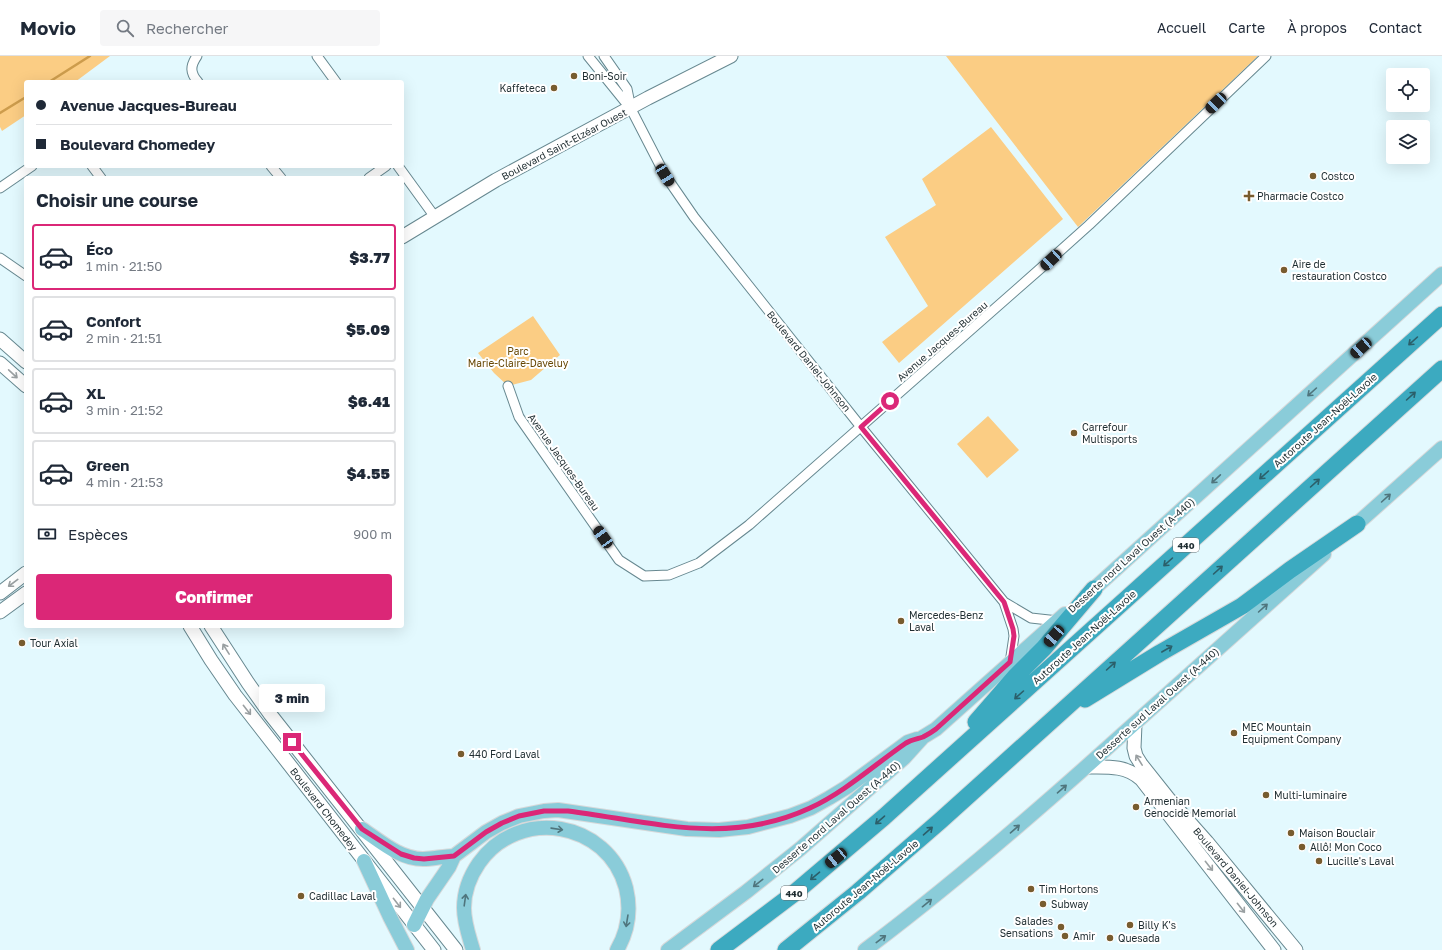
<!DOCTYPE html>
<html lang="fr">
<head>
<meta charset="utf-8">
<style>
  :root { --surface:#fff; --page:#f6f6f7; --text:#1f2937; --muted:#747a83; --line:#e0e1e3; --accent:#db2777 }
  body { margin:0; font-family:"Golos Text",sans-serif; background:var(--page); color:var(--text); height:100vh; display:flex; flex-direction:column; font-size:15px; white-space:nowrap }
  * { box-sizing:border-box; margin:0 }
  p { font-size:13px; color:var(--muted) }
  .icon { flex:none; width:22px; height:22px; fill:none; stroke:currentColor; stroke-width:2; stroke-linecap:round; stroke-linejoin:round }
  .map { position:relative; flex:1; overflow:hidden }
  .details { position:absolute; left:24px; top:120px; width:380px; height:452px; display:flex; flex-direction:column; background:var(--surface); border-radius:4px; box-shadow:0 4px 16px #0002 }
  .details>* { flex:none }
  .top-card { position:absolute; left:24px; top:24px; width:380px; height:88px; border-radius:4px; box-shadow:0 4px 16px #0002; display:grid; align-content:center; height:88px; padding:0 12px; background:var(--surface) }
  .fabs { position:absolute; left:1386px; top:12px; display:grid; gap:8px }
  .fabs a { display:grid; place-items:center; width:44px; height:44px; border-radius:4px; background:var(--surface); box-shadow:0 4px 16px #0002; font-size:20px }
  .end { position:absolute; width:18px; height:18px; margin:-9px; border:5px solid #db2777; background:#fff; box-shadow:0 0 0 2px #fff }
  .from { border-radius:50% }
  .bubble { position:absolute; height:28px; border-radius:4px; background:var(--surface); box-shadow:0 4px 16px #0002; font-size:13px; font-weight:800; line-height:28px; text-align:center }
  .car { position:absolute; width:12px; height:24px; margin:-12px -6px; border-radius:5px; box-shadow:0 0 3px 1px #0007; background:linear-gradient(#222 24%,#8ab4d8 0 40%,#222 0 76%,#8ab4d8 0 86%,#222 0) }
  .top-card b { display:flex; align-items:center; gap:14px; height:38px; font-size:15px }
  .top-card b+b { border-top:1px solid var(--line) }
  .top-card i { width:10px; height:10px; background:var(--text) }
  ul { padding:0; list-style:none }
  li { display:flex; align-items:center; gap:12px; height:66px; margin:0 8px 6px; padding:0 4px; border:2px solid var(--line); border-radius:4px }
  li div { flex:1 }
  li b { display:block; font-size:15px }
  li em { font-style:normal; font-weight:800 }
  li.current { border-color:var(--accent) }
  li>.icon { width:36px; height:36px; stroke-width:1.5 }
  h2 { padding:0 12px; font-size:18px; line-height:48px }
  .pay { display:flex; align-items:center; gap:10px; height:44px; padding:0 12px; font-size:15px }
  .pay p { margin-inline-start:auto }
  .button { display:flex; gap:8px; margin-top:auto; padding:8px 12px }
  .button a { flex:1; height:46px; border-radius:4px; background:var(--accent); color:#fff; font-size:16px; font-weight:800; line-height:46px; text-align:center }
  header { display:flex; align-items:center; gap:24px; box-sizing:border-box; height:56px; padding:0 20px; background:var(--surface); border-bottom:1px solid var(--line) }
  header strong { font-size:19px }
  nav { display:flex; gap:22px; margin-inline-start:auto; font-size:14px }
  .search { width:280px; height:36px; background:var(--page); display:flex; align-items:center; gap:10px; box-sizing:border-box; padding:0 14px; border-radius:4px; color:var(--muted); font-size:15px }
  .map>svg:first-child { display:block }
  .green { fill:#fbcd84 }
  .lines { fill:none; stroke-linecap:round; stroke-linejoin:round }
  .stream { stroke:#cd9c4c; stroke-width:2.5 }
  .street-casing { stroke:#678890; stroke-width:11 }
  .secondary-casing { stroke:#678890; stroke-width:15 }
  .primary-casing { stroke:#d7d9da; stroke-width:16 }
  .highway-casing { stroke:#d7d9da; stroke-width:19 }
  .street { stroke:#fff; stroke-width:9 }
  .secondary { stroke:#fff; stroke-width:13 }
  .primary { stroke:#8accd9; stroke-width:14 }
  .highway { stroke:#3caac0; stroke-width:17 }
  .oneway { stroke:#2b5f6a }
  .oneway2 { stroke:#9aa0a2 }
  .oneway3 { stroke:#4f757d }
  .route { stroke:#db2777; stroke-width:5 }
  .poi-dot { fill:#785c2f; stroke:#fff; stroke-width:1.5 }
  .labels { text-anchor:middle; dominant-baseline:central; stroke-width:4; stroke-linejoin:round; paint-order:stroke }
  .shield { fill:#fff; stroke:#626c6f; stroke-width:1 }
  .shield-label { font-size:9px; font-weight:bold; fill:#1f2d31 }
  .poi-label { font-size:10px; fill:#1f2d31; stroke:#fff; text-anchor:start }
  .street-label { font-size:10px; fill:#1f2d31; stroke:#fff }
  .park-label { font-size:10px; fill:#674704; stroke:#fff }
</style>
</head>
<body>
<header>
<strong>Movio</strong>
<div class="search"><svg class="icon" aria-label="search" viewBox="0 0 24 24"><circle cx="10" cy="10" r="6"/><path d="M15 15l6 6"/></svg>Rechercher</div>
<nav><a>Accueil</a><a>Carte</a><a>À propos</a><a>Contact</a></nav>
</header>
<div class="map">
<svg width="1442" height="894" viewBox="0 0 1442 894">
  <rect width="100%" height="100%" fill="#e3f9fe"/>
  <path class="green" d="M0,0H110L75,26H26V59L2,75L0,71Z
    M946,0H1258L1078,171Z
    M991,71L1063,163L899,307L882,286L928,250L885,181L936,149L922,123Z
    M533,260L560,299L531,324L508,330L494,317L478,297Z
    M988,360L1019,394L987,422L957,388Z"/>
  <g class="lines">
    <path class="stream" d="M49,26L90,0
      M0,57L26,41"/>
    <g class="street-casing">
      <path id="street" d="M197,0C190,10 190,17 198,26
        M317,0L336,26
        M588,0L631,53L665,119L694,161L861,371L1004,546L1031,562L1058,565
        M604,0L627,33L631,53
        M92,110L101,122
        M271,110L281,122
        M398,110L435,161
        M369,122L386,110
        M0,132L32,110
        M0,202L26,220
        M508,330L519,361L619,504L644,520L669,519L699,507L749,469L1041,212L1089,169L1266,0
        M1004,546L1013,573L1014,580L1010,607"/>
    </g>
    <g class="secondary-casing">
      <path id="secondary" d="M402,181L496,124L648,42L731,0
        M0,283L26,306
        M0,307L26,330
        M0,537L26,517
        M0,556L26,537
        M190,570L211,604L235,639L434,894
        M211,570L248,627L270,658L456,894
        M1135,668L1134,692L1136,700L1141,708L1168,742L1207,786L1296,894
        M1086,711C1107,711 1125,709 1141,723L1274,894"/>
    </g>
    <g class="primary-casing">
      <path id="primary" d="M1350,474L1442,392
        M1086,540L1442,218
        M362,773C380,785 400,803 423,803C433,803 444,800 454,800
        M364,805L390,861L407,894
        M414,869L427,843L449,811L454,800L486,776L502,767L519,760L544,755L558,754L687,773L719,774L748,771L790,760L811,752L829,742L847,731L908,686L917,683
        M473,894C469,880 464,867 464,852C464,836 470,820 479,807C519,750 608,765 626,832C631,853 628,875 617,894
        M668,894L746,836L800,793L904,702L923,681L936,673L1065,558
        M865,894C949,831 1028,763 1106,693C1179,628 1252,563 1324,498"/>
    </g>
    <g class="highway-casing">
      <path id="highway" d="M1085,643L1160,597L1242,550L1290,514L1357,468
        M976,666L1015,621L1044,592L1094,533
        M719,894L792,839L884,761L1442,259
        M786,894L858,836L940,765L1442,313"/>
    </g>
    <use href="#street" class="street"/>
    <use href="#secondary" class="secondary"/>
    <use href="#primary" class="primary"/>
    <use href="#highway" class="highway"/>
  </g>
  <defs><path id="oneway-shaft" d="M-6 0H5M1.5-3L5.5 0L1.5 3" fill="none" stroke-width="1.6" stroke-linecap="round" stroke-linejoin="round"/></defs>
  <g class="oneway">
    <use href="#oneway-shaft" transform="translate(1413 285) rotate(138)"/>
    <use href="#oneway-shaft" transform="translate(1411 340) rotate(-42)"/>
    <use href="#oneway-shaft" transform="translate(1264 419) rotate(138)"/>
    <use href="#oneway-shaft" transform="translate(1315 427) rotate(-42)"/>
    <use href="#oneway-shaft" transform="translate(1168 506) rotate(138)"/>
    <use href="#oneway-shaft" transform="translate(1218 514) rotate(-42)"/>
    <use href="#oneway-shaft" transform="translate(1167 593) rotate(-30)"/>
    <use href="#oneway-shaft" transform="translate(1111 610) rotate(-42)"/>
    <use href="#oneway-shaft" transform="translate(1019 639) rotate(138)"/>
    <use href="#oneway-shaft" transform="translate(880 764) rotate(139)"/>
    <use href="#oneway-shaft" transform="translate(928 775) rotate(-41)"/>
    <use href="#oneway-shaft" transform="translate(815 820) rotate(140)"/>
  </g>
  <g class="oneway2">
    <use href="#oneway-shaft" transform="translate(13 318) rotate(43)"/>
    <use href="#oneway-shaft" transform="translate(13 527) rotate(143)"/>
    <use href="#oneway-shaft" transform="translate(226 593) rotate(-122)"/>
    <use href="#oneway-shaft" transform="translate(247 654) rotate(52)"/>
    <use href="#oneway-shaft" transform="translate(1139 704) rotate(-122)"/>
    <use href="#oneway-shaft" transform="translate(1209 810) rotate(52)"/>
    <use href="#oneway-shaft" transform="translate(397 847) rotate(52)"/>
    <use href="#oneway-shaft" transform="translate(1241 852) rotate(52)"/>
  </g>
  <g class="oneway3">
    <use href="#oneway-shaft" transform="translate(1312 336) rotate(138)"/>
    <use href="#oneway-shaft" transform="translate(1216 423) rotate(137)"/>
    <use href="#oneway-shaft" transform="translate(1386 442) rotate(-42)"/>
    <use href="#oneway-shaft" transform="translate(1263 552) rotate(-42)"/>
    <use href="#oneway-shaft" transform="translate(1062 733) rotate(-41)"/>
    <use href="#oneway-shaft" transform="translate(557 773) rotate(8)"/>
    <use href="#oneway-shaft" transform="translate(1015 773) rotate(-41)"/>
    <use href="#oneway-shaft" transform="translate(758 827) rotate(142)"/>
    <use href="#oneway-shaft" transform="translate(465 844) rotate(-82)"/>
    <use href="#oneway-shaft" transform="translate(927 847) rotate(-39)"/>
    <use href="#oneway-shaft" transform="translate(627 865) rotate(99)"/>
    <use href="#oneway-shaft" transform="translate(881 883) rotate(-37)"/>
  </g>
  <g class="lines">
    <path class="route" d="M292,686L362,773L401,798L414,802L424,803L454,800L486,776L502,767L519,760L544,755H568C653,766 728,790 810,752C845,736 874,709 906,687C911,684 917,683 923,681C927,679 932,676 936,673L1010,606L1014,580L1013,573L1004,546L861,371L890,345"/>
  </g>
  <g class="poi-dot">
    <circle cx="574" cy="20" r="4"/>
    <circle cx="554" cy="32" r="4"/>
    <circle cx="1313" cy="120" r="4"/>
    <path d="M1247 134h4v4h4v4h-4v4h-4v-4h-4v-4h4z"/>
    <circle cx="1284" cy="214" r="4"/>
    <circle cx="1074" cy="377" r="4"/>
    <circle cx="901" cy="565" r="4"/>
    <circle cx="22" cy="587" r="4"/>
    <circle cx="1234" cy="677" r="4"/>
    <circle cx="461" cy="698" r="4"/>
    <circle cx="1266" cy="739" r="4"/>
    <circle cx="1136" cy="751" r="4"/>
    <circle cx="1291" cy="777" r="4"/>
    <circle cx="1302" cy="791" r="4"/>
    <circle cx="1319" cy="805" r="4"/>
    <circle cx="1031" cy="833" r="4"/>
    <circle cx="301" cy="840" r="4"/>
    <circle cx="1043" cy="848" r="4"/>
    <circle cx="1130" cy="869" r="4"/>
    <circle cx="1061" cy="871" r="4"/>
    <circle cx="1065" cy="880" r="4"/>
    <circle cx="1110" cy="882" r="4"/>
  </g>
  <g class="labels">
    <g class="shield">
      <rect x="1173" y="482" width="26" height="14" rx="3"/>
      <rect x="781" y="830" width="26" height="14" rx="3"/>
    </g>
    <g class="shield-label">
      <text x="1186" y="489">440</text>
      <text x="794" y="837">440</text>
    </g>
    <g class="poi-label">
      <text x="582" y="20">Boni-Soir</text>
      <text x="546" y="32" text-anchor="end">Kaffeteca</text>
      <text x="1321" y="120">Costco</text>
      <text x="1257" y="140">Pharmacie Costco</text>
      <text x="1292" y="208">Aire de<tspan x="1292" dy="12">restauration Costco</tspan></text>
      <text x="1082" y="371">Carrefour<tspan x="1082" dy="12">Multisports</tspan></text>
      <text x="909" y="559">Mercedes-Benz<tspan x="909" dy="12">Laval</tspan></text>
      <text x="30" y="587">Tour Axial</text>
      <text x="1242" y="671">MEC Mountain<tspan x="1242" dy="12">Equipment Company</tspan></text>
      <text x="469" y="698">440 Ford Laval</text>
      <text x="1274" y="739">Multi-luminaire</text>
      <text x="1144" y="745">Armenian<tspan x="1144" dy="12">Genocide Memorial</tspan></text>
      <text x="1299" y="777">Maison Bouclair</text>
      <text x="1310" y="791">Allô! Mon Coco</text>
      <text x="1327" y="805">Lucille's Laval</text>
      <text x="1039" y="833">Tim Hortons</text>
      <text x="309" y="840">Cadillac Laval</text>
      <text x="1051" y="848">Subway</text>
      <text x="1053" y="865" text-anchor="end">Salades<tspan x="1053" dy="12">Sensations</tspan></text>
      <text x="1138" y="869">Billy K's</text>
      <text x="1073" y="880">Amir</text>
      <text x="1118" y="882">Quesada</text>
    </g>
    <g class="street-label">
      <text transform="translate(564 88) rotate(-28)">Boulevard Saint-Elzéar Ouest</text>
      <text transform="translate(942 285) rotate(-41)">Avenue Jacques-Bureau</text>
      <text transform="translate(809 305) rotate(51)">Boulevard Daniel-Johnson</text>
      <text transform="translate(1325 364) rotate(-42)">Autoroute Jean-Noël-Lavoie</text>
      <text transform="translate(564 406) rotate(55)">Avenue Jacques-Bureau</text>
      <text transform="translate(1131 499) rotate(-42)">Desserte nord Laval Ouest (A-440)</text>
      <text transform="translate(1084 581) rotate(-42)">Autoroute Jean-Noël-Lavoie</text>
      <text transform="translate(1157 647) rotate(-42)">Desserte sud Laval Ouest (A-440)</text>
      <text transform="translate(324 753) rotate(52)">Boulevard Chomedey</text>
      <text transform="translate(836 761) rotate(-41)">Desserte nord Laval Ouest (A-440)</text>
      <text transform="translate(1236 821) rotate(50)">Boulevard Daniel-Johnson</text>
      <text transform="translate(865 829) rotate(-40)">Autoroute Jean-Noël-Lavoie</text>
    </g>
    <g class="park-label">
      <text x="518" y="295">Parc<tspan x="518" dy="12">Marie-Claire-Daveluy</tspan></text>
    </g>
  </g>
</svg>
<div class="fabs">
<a><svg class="icon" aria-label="locate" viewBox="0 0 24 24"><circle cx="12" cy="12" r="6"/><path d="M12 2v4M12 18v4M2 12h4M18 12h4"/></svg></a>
<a><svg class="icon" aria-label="layers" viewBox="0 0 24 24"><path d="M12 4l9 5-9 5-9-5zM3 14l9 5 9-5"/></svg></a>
</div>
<i class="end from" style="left:890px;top:345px"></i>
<i class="end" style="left:292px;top:686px"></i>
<div class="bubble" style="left:259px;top:628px;width:66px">3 min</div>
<i class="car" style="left:1216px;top:47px;rotate:226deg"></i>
<i class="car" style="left:665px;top:119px;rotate:148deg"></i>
<i class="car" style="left:1051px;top:204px;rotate:227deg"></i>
<i class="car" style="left:1361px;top:292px;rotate:228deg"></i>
<i class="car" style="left:603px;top:481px;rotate:325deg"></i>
<i class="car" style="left:1054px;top:580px;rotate:221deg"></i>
<i class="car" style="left:836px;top:802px;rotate:231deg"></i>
<div class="top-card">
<b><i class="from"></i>Avenue Jacques-Bureau</b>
<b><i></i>Boulevard Chomedey</b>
</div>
<section class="details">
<h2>Choisir une course</h2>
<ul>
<li class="current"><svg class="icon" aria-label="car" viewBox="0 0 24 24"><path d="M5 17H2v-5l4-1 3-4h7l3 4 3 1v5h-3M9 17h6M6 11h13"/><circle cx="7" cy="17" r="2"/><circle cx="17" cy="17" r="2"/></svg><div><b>Éco</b><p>1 min · 21:50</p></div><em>$3.77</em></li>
<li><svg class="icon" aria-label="car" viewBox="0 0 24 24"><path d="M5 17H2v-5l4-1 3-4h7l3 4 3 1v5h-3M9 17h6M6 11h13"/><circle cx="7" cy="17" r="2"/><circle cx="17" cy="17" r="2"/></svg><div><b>Confort</b><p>2 min · 21:51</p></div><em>$5.09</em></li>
<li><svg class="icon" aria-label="car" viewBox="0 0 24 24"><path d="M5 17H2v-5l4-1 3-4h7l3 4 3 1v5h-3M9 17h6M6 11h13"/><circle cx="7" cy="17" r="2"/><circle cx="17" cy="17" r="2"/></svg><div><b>XL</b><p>3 min · 21:52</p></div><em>$6.41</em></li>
<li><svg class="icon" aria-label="car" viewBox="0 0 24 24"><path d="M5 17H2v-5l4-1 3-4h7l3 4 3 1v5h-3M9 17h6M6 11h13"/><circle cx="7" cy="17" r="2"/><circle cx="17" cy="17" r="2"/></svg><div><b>Green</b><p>4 min · 21:53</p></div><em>$4.55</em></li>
</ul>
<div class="pay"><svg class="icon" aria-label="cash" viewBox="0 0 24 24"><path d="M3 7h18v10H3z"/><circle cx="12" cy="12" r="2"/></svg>Espèces<p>900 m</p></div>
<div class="button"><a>Confirmer</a></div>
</section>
</div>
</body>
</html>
